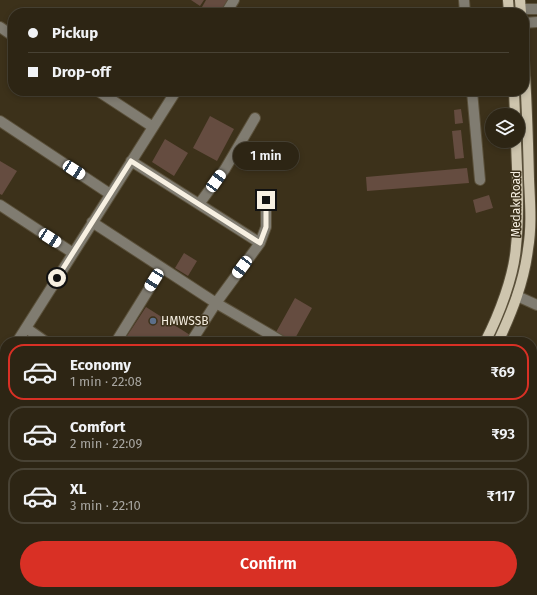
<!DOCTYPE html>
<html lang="en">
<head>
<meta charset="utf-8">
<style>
  :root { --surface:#2d2514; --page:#393122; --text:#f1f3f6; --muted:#a7a5a0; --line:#484234; --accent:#d93025 }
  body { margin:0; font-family:"Fira Sans",sans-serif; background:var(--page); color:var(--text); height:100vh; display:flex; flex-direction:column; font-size:15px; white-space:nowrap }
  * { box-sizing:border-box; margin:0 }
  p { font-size:13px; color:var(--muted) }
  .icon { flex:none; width:22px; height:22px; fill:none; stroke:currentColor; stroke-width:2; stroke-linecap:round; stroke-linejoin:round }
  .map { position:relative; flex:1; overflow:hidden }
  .panel { position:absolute; left:0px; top:337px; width:537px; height:258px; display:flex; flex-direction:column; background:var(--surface); border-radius:16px 16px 0 0; box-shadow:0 2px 6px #0003,0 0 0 1px var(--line) }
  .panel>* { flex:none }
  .hud { position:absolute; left:8px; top:8px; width:521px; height:88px; border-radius:16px; box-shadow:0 2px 6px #0003,0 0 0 1px var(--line); display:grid; align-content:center; height:88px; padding:0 20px; background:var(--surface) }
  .tools { position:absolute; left:485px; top:108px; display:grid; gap:8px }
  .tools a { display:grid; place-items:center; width:40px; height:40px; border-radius:50%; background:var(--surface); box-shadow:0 2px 6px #0003,0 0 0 1px var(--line); font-size:20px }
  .end { position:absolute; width:18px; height:18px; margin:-9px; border:5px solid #f7f0e2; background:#111; box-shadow:0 0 0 2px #111 }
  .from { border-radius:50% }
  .bubble { position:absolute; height:28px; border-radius:14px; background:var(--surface); box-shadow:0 2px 6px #0003,0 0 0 1px var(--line); font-size:13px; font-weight:600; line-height:28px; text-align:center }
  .car { position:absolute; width:12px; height:24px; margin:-12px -6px; border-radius:5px; box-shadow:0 0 3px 1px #0007; background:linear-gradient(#fff 24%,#345 0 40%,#fff 0 76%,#345 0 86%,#fff 0) }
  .hud b { display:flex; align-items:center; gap:14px; height:38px; font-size:15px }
  .hud b+b { border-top:1px solid var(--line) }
  .hud i { width:10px; height:10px; background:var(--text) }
  ul { padding:7px 0 0; list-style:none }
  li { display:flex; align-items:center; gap:12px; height:56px; margin:0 8px 6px; padding:0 12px; border:2px solid var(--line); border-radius:16px }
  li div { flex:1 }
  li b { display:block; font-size:15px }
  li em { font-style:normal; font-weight:600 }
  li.selected { border-color:var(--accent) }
  li>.icon { width:36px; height:36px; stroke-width:1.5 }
  .button { display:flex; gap:8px; margin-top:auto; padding:8px 20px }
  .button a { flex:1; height:46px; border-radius:24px; background:var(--accent); color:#fff; font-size:16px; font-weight:600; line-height:46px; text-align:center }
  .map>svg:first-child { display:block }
  .building { fill:#654c40 }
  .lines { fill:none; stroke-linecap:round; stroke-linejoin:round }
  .minor-casing { stroke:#5a503a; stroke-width:12 }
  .major-casing { stroke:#5a503a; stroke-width:12 }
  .path { stroke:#8c8370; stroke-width:2; stroke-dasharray:4 2; stroke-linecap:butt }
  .minor { stroke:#807c71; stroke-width:10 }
  .major { stroke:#cec5ae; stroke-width:10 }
  .route { stroke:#f7f0e2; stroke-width:5 }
  .service-dot { fill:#5c6f8a; stroke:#3c311a; stroke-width:1.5 }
  .labels { text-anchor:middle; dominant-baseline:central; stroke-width:3; stroke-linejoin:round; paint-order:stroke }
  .street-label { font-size:12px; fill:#f7f0e2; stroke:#3c311a }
  .poi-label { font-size:12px; fill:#f7f0e2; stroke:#3c311a; text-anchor:start }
</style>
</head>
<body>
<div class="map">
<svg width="537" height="595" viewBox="0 0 537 595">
  <rect width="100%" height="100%" fill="#3c311a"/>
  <path class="building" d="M191,0H204L200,6Z
    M206,0H228L219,13H211L202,7Z
    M461,109L463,123L455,124L454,110Z
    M210,116L234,129L217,161L193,148Z
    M461,130L464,158L455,159L452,131Z
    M165,139L188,153L174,176L152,162Z
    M0,161L17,171L2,195L0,194Z
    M467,168L469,183L367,191L366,177Z
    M489,195L493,208L476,213L473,200Z
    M184,253L197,261L188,276L175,268Z
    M295,298L312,308L293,342H290L275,334Z
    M146,307L190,335L186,342H123Z
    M314,336L325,342H311Z
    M535,522L537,523V551L532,549V530Z
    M57,590H90L86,595H61L56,592Z"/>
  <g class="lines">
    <g class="minor-casing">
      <path id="minor" d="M464,0L465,13
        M521,9H537
        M226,13L234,0
        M524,23L537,22
        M0,27L13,36
        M98,91L153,127
        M472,91L480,180
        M0,121L110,194
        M131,161L260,243
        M199,204L225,169L255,118
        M0,205L73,253
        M92,222L216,303L283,342
        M517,296L537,305
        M26,328L46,342
        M17,342L176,91
        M116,342L162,268
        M191,342L216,303L260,243L266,227V200
        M0,368L5,360
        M0,443L5,446
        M0,465L5,468
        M0,572L5,575
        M28,590L36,595
        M196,590L204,595
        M232,590L240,595
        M178,595L181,590
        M291,595L295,590"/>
    </g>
    <g class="major-casing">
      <path id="major" d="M508,0L509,13
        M520,0L521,13
        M514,91L515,115
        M485,342C499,315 514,276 516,246C520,211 517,176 516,141
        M498,342C512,312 524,282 528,249C532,226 530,202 529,179C528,139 527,100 524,60
        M477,590L489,595
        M517,590L528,595
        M328,595L331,590
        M343,595L347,590"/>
    </g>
    <path class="path" d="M382,595L385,590"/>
    <use href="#minor" class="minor"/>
    <use href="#major" class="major"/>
  </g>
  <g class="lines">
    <path class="route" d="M57,278L131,161L260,243L266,227V200"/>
  </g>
  <circle class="service-dot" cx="153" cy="321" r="4"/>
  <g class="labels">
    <g class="street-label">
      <text transform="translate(516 204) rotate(-90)">Medak Road</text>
    </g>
    <g class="poi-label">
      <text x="161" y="321">HMWSSB</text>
    </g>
  </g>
</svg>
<div class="tools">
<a><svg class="icon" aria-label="layers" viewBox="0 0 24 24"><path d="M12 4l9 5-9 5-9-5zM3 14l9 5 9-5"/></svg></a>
</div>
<i class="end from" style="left:57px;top:278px"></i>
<i class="end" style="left:266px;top:200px"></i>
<div class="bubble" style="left:233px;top:142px;width:66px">1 min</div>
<i class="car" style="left:74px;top:170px;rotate:123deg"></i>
<i class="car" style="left:216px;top:181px;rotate:36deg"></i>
<i class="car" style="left:50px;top:238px;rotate:123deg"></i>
<i class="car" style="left:242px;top:267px;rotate:217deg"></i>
<i class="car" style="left:154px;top:280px;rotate:212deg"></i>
<div class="hud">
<b><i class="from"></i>Pickup</b>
<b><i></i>Drop-off</b>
</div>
<section class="panel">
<ul>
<li class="selected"><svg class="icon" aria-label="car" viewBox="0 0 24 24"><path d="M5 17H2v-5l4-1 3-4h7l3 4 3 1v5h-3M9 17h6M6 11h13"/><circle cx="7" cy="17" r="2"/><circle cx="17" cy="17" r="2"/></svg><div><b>Economy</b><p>1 min · 22:08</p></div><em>₹69</em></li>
<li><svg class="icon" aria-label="car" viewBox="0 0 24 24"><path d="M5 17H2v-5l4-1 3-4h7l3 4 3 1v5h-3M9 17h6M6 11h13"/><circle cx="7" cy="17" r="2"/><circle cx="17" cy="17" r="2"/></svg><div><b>Comfort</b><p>2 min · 22:09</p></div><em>₹93</em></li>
<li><svg class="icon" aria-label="car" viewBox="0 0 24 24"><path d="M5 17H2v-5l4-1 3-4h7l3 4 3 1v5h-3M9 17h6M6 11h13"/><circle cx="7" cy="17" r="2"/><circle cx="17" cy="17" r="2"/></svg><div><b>XL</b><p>3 min · 22:10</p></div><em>₹117</em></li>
</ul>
<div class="button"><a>Confirm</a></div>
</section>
</div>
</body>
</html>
